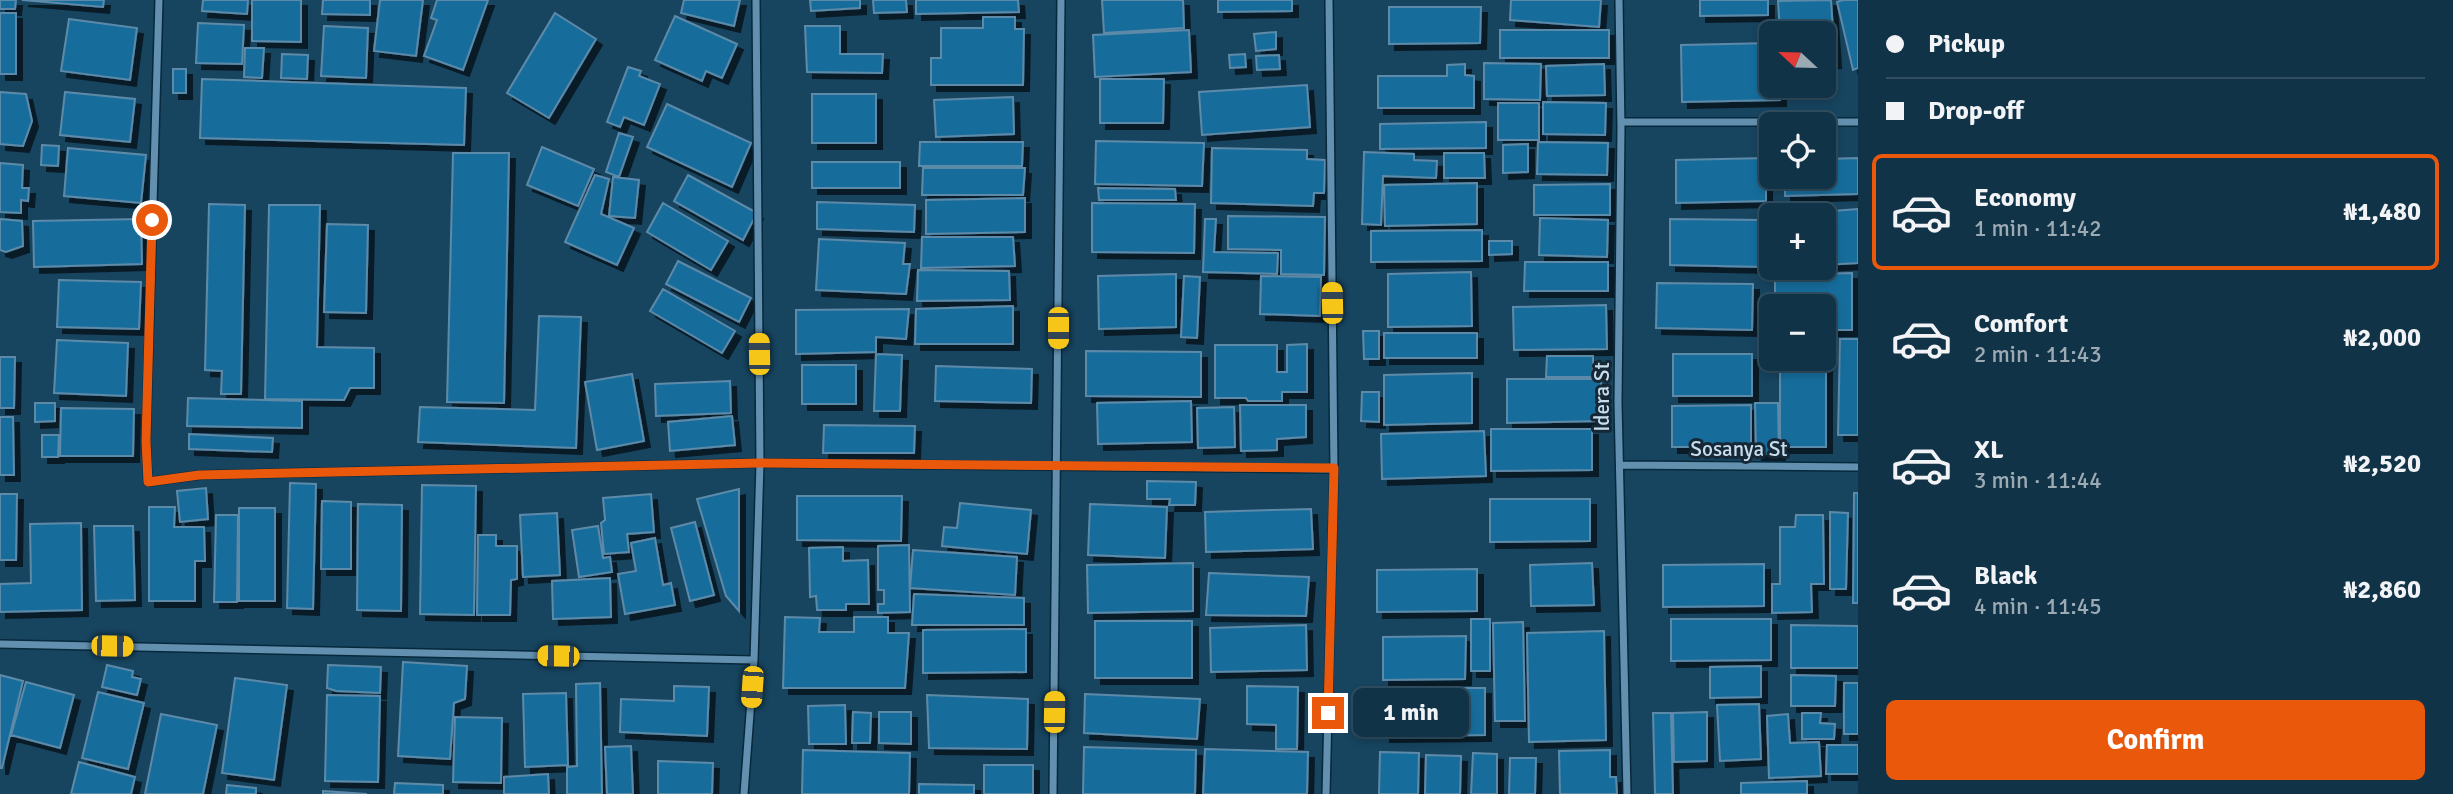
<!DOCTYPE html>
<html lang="en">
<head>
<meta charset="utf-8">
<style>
  :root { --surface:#113347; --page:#1a3b4e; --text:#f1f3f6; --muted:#9caab4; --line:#304e60; --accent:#ea580c }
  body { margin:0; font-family:Signika,sans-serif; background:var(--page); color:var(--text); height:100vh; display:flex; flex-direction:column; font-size:26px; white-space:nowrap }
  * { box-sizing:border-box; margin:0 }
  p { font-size:23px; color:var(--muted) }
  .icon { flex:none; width:38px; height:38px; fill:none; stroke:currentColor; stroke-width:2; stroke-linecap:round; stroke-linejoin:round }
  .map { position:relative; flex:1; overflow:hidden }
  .drawer { display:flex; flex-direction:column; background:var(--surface); width:595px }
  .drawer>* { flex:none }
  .guide { display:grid; align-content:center; height:154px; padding:0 28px; background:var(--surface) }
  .needle { width:46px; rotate:292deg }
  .fabs { position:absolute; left:1759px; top:21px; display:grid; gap:14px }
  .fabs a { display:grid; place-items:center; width:77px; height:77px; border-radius:10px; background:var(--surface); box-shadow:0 4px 10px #0003,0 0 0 2px var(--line); font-size:35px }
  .end { position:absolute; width:32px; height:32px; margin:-16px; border:9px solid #ea580c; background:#fff; box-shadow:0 0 0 4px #fff }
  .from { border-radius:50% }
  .bubble { position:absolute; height:49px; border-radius:10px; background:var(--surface); box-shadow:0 4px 10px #0003,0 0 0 2px var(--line); font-size:23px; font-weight:800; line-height:49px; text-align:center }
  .car { position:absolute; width:21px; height:42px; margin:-21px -10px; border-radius:9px; box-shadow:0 0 5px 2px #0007; background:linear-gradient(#f5c518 24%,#345 0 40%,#f5c518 0 76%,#345 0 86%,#f5c518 0) }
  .guide b { display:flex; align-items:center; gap:24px; height:66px; font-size:26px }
  .guide b+b { border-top:2px solid var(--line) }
  .guide i { width:18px; height:18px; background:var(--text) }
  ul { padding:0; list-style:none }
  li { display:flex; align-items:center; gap:21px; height:116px; margin:0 14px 10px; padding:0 14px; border:4px solid transparent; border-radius:10px }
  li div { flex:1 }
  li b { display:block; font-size:26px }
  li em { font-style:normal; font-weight:800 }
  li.active { border-color:var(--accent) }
  li>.icon { width:63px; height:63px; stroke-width:1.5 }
  .cta { display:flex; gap:14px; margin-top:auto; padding:14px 28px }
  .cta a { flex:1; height:80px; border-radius:10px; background:var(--accent); color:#fff; font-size:28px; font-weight:800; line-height:80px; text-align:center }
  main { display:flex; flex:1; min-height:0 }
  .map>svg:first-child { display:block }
  .building { fill:#196d9c; stroke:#5d8aa9; stroke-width:2; filter:url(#shadow) }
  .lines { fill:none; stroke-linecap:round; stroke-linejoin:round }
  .street-casing { stroke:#06293d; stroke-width:10 }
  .street { stroke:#6490af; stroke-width:7 }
  .route { stroke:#ea580c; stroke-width:9 }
  .labels { text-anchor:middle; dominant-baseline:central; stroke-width:6; stroke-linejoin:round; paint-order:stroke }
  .street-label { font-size:21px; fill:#c6ddee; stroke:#162835 }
</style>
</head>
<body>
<main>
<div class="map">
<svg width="1858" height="794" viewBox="0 0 1858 794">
  <defs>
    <filter id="shadow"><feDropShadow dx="6" dy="6" stdDeviation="0" flood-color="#0009"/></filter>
  </defs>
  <rect width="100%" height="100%" fill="#17445f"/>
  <path class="building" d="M0,0H16L15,9H0Z
    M22,0H104L103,7Z
    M203,0H248L247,14L202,11Z
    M252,0H301V42L252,41Z
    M323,0H370V15L322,14Z
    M380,0H423L416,56L374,51Z
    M437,0H488L463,70L424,56L437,20L431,18Z
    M684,0H740L734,26L681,13Z
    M810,0H860V8L811,11Z
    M873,0H906L907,12L874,13Z
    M916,0H1018L1019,12L916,14Z
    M1102,0H1183L1184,28L1104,33Z
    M1218,0H1292V11L1218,12Z
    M1511,0H1601L1599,27L1510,20Z
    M1700,0H1768V15L1700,16Z
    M1831,0L1835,62L1824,63V33H1780L1778,1Z
    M1843,0H1858V68L1853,70L1837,2Z
    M1389,7H1481L1480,43L1389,44Z
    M0,13H16V74H0Z
    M555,13L596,39L549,118L507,93Z
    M675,16L737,44L722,78L706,71L702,81L655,60Z
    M983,17H1015V29H1024L1023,85H931V58H941V28H983Z
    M69,19L137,28L130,80L61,71Z
    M198,23L244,25L242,64L196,63Z
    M324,26L368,28L366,78L321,76Z
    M805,26H840V54H883L882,73L807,72Z
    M1189,30L1191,72L1095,77L1093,35Z
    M1500,30H1609V58H1500Z
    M1276,32V49L1256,51L1254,34Z
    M1771,43V86H1780V100L1682,102L1681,45Z
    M245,48H264L262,78L244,77Z
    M282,54L308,55L307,79L281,78Z
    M1245,54L1246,67L1230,68L1229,55Z
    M1279,55L1280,69L1257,70L1256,56Z
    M1484,63L1541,64L1540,100L1484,99Z
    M1465,64V75L1474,76V108H1378V76H1447V65Z
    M1604,64L1605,95L1547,96L1546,66Z
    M628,67L641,71L639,76L660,84L644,125L624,117L620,127L607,122Z
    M173,69H186V93H173Z
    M202,79L466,88L464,145L200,138Z
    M1100,79H1164L1163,123H1100Z
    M1307,85L1310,127L1202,135L1199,92Z
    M0,92L26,94L32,121L23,146L0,144Z
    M65,92L135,99L130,142L60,135Z
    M812,94H876V143H812Z
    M1013,97L1014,134L936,137L934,100Z
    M1543,102L1606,103L1605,135L1543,134Z
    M1498,103H1539V140H1498Z
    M667,104L751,143L732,187L647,147Z
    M1486,122V148L1380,149V124Z
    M619,133L633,137L619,177L606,172Z
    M1096,141L1204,143L1202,186L1095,184Z
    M920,142H1023L1022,166H919Z
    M1538,142L1608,143L1607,175L1537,174Z
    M1528,144V172L1503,173V145Z
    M42,145L59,146L58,166L41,165Z
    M542,147L594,169L578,206L527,185Z
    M68,148L146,155L141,203L64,196Z
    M1212,148L1307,150V159L1325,160L1324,193H1314L1313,206L1211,203Z
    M1364,152L1414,154V160L1437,161L1436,178L1383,176L1381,225L1362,224Z
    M453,153H509L504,403L447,402Z
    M1444,153H1484L1485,178H1444Z
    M1766,158V201L1676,203V160Z
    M1858,158V194L1785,196V177H1824V159Z
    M812,162H900V188H812Z
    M0,163L23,165L22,188H29L28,201L21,200V213L0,212Z
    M923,168H1025L1023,195H922Z
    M595,175L609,179L601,214L634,228L617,265L565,242Z
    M688,175L757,213L743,240L674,201Z
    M613,177L639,180L635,218L609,216Z
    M1477,183V224L1385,226L1384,185Z
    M1610,184V215H1534V185Z
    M1098,188L1175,189L1176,200H1099Z
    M1025,198V232L926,234V200Z
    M817,202L915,205L914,232L817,229Z
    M663,203L728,241L711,270L647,232Z
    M1092,203L1195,204L1194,253L1092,252Z
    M209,204L245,205L241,394H221L222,371L205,370Z
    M269,205H320L317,347L374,348V388H350L344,400L265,399Z
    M1858,209V263L1824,265V215H1779Z
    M1228,216L1325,217L1324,275L1281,274V250L1228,249Z
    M1540,218L1608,220L1607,257L1539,255Z
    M0,219L22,221L23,246L6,252L0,250Z
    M141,219L142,264L34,267L33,221Z
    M1205,219H1216L1214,252L1278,253L1277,274L1203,272Z
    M1670,219L1765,220L1764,267L1670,265Z
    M327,224L368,225L366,313L324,312Z
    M1482,230V261L1371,262V231Z
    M922,237H1013L1015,266L921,268Z
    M819,239L905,243L903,264H910L906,294L816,290Z
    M1489,241H1512V254L1489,255Z
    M678,261L751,298L739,322L666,284Z
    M1525,262H1608V291H1524Z
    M918,270L1009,271L1010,300L917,301Z
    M1471,272L1472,326L1388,327V274Z
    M1852,273V330H1824V306H1775V275Z
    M1176,274V327L1099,329L1098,276Z
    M1184,276L1200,277L1197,338L1181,337Z
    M1261,276L1321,277L1320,316L1260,314Z
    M59,280L141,282L139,329L57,327Z
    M1657,283L1753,284L1752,330L1656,328Z
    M663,289L735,331L722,353L650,311Z
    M1606,305L1607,349L1514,350L1513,307Z
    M1013,306V344H915L916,309Z
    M909,309L906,339L876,337V352L796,354V310Z
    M539,316L581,317L576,448L418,442L420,407L535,410Z
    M1363,331H1379V359H1364Z
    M1384,333H1477V358H1384Z
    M1840,339H1858V435H1838Z
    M57,340L128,343L126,396L54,393Z
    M1824,342H1826V447H1780V359H1824Z
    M1307,344V392H1282V401H1248L1246,398H1215V345H1277V372H1287V345Z
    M1086,351L1201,352V397L1086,396Z
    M876,354L902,355L900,411H874Z
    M1673,354H1752V396H1673Z
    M1547,356H1593V377H1546Z
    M0,357H15L14,408H0Z
    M802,365H856V404H802Z
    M936,366L1032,369L1031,403L935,401Z
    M1472,373V423L1384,425V375Z
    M632,374L644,441L597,450L585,382Z
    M1507,379H1601V421L1507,423Z
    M730,381L731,413L656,416L655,384Z
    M1362,392H1379V422L1361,421Z
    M188,398L302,401V428L187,426Z
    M1191,401L1192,442L1098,444L1097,403Z
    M35,403H55V421L35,422Z
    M1755,403H1778L1779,454H1756Z
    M1240,405H1306V437L1277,439V450L1241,451Z
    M1751,405V447H1672V406Z
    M1234,407L1235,447L1198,448L1197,408Z
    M61,408L134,409L133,456H60Z
    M732,416L735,445L670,451L668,422Z
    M0,417H13L14,475H0Z
    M824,425L915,426L914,453H823Z
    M1491,429H1592V470L1491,471Z
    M1484,431L1486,476L1382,479L1381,434Z
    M189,434L273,438L272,452L189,449Z
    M42,435H59L58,457H42Z
    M1147,481L1196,482L1195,505H1169L1170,499H1147Z
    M290,483L316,484L313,609L287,608Z
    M422,485L476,486L474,615L420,614Z
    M206,488L208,519L180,522L177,491Z
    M739,489V611L726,596L697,499Z
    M1854,493H1858V603H1853Z
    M0,494H17L16,560H0Z
    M651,494L654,532L627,534L629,552L604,554L601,523L605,520L603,498Z
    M797,496H902L901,541L797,540Z
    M1490,499H1590V541L1490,542Z
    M322,501L351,502V569H321Z
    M960,503L1031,510L1027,554L942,546L944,527L957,528Z
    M358,504L402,505L401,611L357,610Z
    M1090,504L1167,507L1165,558L1088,555Z
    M149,507H175L174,527H204L205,561H195V601H149Z
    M239,508H275V601H239Z
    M1311,509L1313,549L1206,552L1205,512Z
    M1830,512L1848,513L1846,589H1830Z
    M557,513L560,575L523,577L520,515Z
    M216,515H238L237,602H214Z
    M1796,515H1823L1824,584H1811L1812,612L1772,613V584H1780V527H1795Z
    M695,522L714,595L690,601L671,528Z
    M81,523L82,610L0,612V584L31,583L30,524Z
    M94,526H133L135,600L96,601Z
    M598,526L603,558L610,557L612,572L579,577L572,530Z
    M478,535H496V546H517V579L511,580L510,615H477Z
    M655,538L663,585L671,583L675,605L625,614L618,574L636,571L631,543Z
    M909,545L910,612L878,613V604H884V590H878V546Z
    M843,547V561L868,560L869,604H846V610H817L816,596L810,597L809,548Z
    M913,550L1017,557L1015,595L910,588Z
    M1193,563V611L1088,613L1087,565Z
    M1592,563L1594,605L1531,606L1530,565Z
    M1764,564V606L1663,607V565Z
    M1477,569V611L1377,612V570Z
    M1209,573L1309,577L1306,616L1206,615Z
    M610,578L611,617L553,619L552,581Z
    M914,594L1024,598V625H912Z
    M785,617L820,618L819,632H854V617H888V633H909L905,688H783Z
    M1471,619H1490V671H1471Z
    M1671,619H1771V660L1671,661Z
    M1095,621H1192V678H1095Z
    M1523,622L1525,721H1495L1493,623Z
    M1306,625L1307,670L1211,672L1210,628Z
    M1791,625L1858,626V668H1791Z
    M1026,629V672L923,673V630Z
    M1604,631L1606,740L1529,742L1527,633Z
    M1466,636L1465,679L1383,680V637Z
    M403,662L467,666L465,699L454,703L450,759L398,756Z
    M107,665L133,671L132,677L141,679L137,695L102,687Z
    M328,665L381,667L380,693L336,691L327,688Z
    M1761,666V697L1710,698V667Z
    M0,675L23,681L2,768H0Z
    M1791,675L1836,676L1835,706H1791Z
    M235,678L287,685L274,780L222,773Z
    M26,682L74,695L60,748L11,735Z
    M600,683L602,794H567V767L577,766L576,684Z
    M1844,683H1858V734H1844Z
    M674,686L709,687L707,736L620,732L621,699L674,701Z
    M1247,686L1298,687L1297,749H1276V725L1247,724Z
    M1384,688H1485V735L1384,736Z
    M98,692L144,703L128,769L82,758Z
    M566,693L568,765L525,767L523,694Z
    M1085,694L1200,699L1197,739L1084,733Z
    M327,695L380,696L378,782L325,781Z
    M927,695L1028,699L1027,749L929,748Z
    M1759,704L1761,759L1720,761L1717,705Z
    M845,705L846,744H809L808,706Z
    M853,712L871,713L870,743H852Z
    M879,712H911V744L879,743Z
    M1707,712V761L1674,762L1673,713Z
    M1653,713H1671L1673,794H1655Z
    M1802,713H1821L1820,723L1835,724L1834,739H1802Z
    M161,714L217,725L203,794H145Z
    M1788,714L1790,743L1819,742L1821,776L1769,778L1767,716Z
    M455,717L502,718L501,783L453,782Z
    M1827,745H1858V774H1826Z
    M631,746L633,794H607L605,747Z
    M1084,747L1196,750L1195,794H1083Z
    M1205,749L1308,752L1307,794H1203Z
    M803,750L910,753L909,794H802Z
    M1610,750V777H1616L1617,794H1560L1559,751Z
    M1380,752L1419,753L1418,794H1379Z
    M1473,753L1497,754V794H1471Z
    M1426,755L1461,756L1460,794H1425Z
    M1510,758H1536L1535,794H1509Z
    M658,761L713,763L712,794H658Z
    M79,762L135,777L131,794H71Z
    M984,765H1033V794H984Z
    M548,774L549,794H504V777Z
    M1807,781V794H1741V783Z
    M395,783L443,785V794H394Z
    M919,784L974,785V794H919Z
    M227,785L256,788V794H226Z
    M323,791L367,794H323Z"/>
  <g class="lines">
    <g class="street-casing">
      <path id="street" d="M159,0L146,441L148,482L199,475L760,463L1334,469
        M1619,0L1621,128L1618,403L1627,794
        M1621,122H1858
        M1620,465L1858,467
        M0,644L754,660
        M744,794L754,660L760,463L756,0
        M1053,794L1061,0
        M1326,794L1334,469L1329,0"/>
    </g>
    <use href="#street" class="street"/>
  </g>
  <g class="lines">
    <path class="route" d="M152,220L146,441L148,482L199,475L760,463L1334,468L1328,713"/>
  </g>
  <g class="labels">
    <g class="street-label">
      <text transform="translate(1602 397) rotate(-90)">Idera St</text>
      <text x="1739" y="449">Sosanya St</text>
    </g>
  </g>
</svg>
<div class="fabs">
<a><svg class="needle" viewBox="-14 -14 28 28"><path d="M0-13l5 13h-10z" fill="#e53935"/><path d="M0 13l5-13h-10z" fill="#9caab4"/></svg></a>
<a><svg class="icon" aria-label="locate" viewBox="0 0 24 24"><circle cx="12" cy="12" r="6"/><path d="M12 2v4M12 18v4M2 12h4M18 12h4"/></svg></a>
<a>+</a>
<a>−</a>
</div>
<i class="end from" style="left:152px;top:220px"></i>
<i class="end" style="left:1328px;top:713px"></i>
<div class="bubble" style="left:1353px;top:688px;width:116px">1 min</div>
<i class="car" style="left:1332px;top:303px;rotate:359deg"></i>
<i class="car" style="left:1058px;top:328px;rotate:180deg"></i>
<i class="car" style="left:759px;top:354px;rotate:359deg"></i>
<i class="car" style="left:112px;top:646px;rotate:91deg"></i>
<i class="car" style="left:558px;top:656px;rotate:271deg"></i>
<i class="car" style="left:752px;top:687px;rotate:184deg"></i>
<i class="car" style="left:1054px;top:712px;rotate:1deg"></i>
</div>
<section class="drawer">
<div class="guide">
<b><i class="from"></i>Pickup</b>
<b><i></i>Drop-off</b>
</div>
<ul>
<li class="active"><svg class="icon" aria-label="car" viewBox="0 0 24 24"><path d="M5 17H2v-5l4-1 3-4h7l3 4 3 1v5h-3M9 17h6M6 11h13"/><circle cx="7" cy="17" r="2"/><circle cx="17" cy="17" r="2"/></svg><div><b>Economy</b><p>1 min · 11:42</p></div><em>₦1,480</em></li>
<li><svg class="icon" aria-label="car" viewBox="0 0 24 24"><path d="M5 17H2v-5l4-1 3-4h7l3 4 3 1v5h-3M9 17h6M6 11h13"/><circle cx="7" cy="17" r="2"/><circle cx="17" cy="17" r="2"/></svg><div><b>Comfort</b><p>2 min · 11:43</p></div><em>₦2,000</em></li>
<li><svg class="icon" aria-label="car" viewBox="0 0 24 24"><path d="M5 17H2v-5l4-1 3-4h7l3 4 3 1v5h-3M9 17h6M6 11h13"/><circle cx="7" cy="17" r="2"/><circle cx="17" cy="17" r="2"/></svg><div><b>XL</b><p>3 min · 11:44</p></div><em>₦2,520</em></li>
<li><svg class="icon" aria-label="car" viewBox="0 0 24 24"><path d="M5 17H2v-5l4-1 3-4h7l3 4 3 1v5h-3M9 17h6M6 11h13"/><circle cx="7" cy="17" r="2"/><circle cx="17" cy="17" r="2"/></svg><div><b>Black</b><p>4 min · 11:45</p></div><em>₦2,860</em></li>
</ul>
<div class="cta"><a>Confirm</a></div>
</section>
</main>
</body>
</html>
